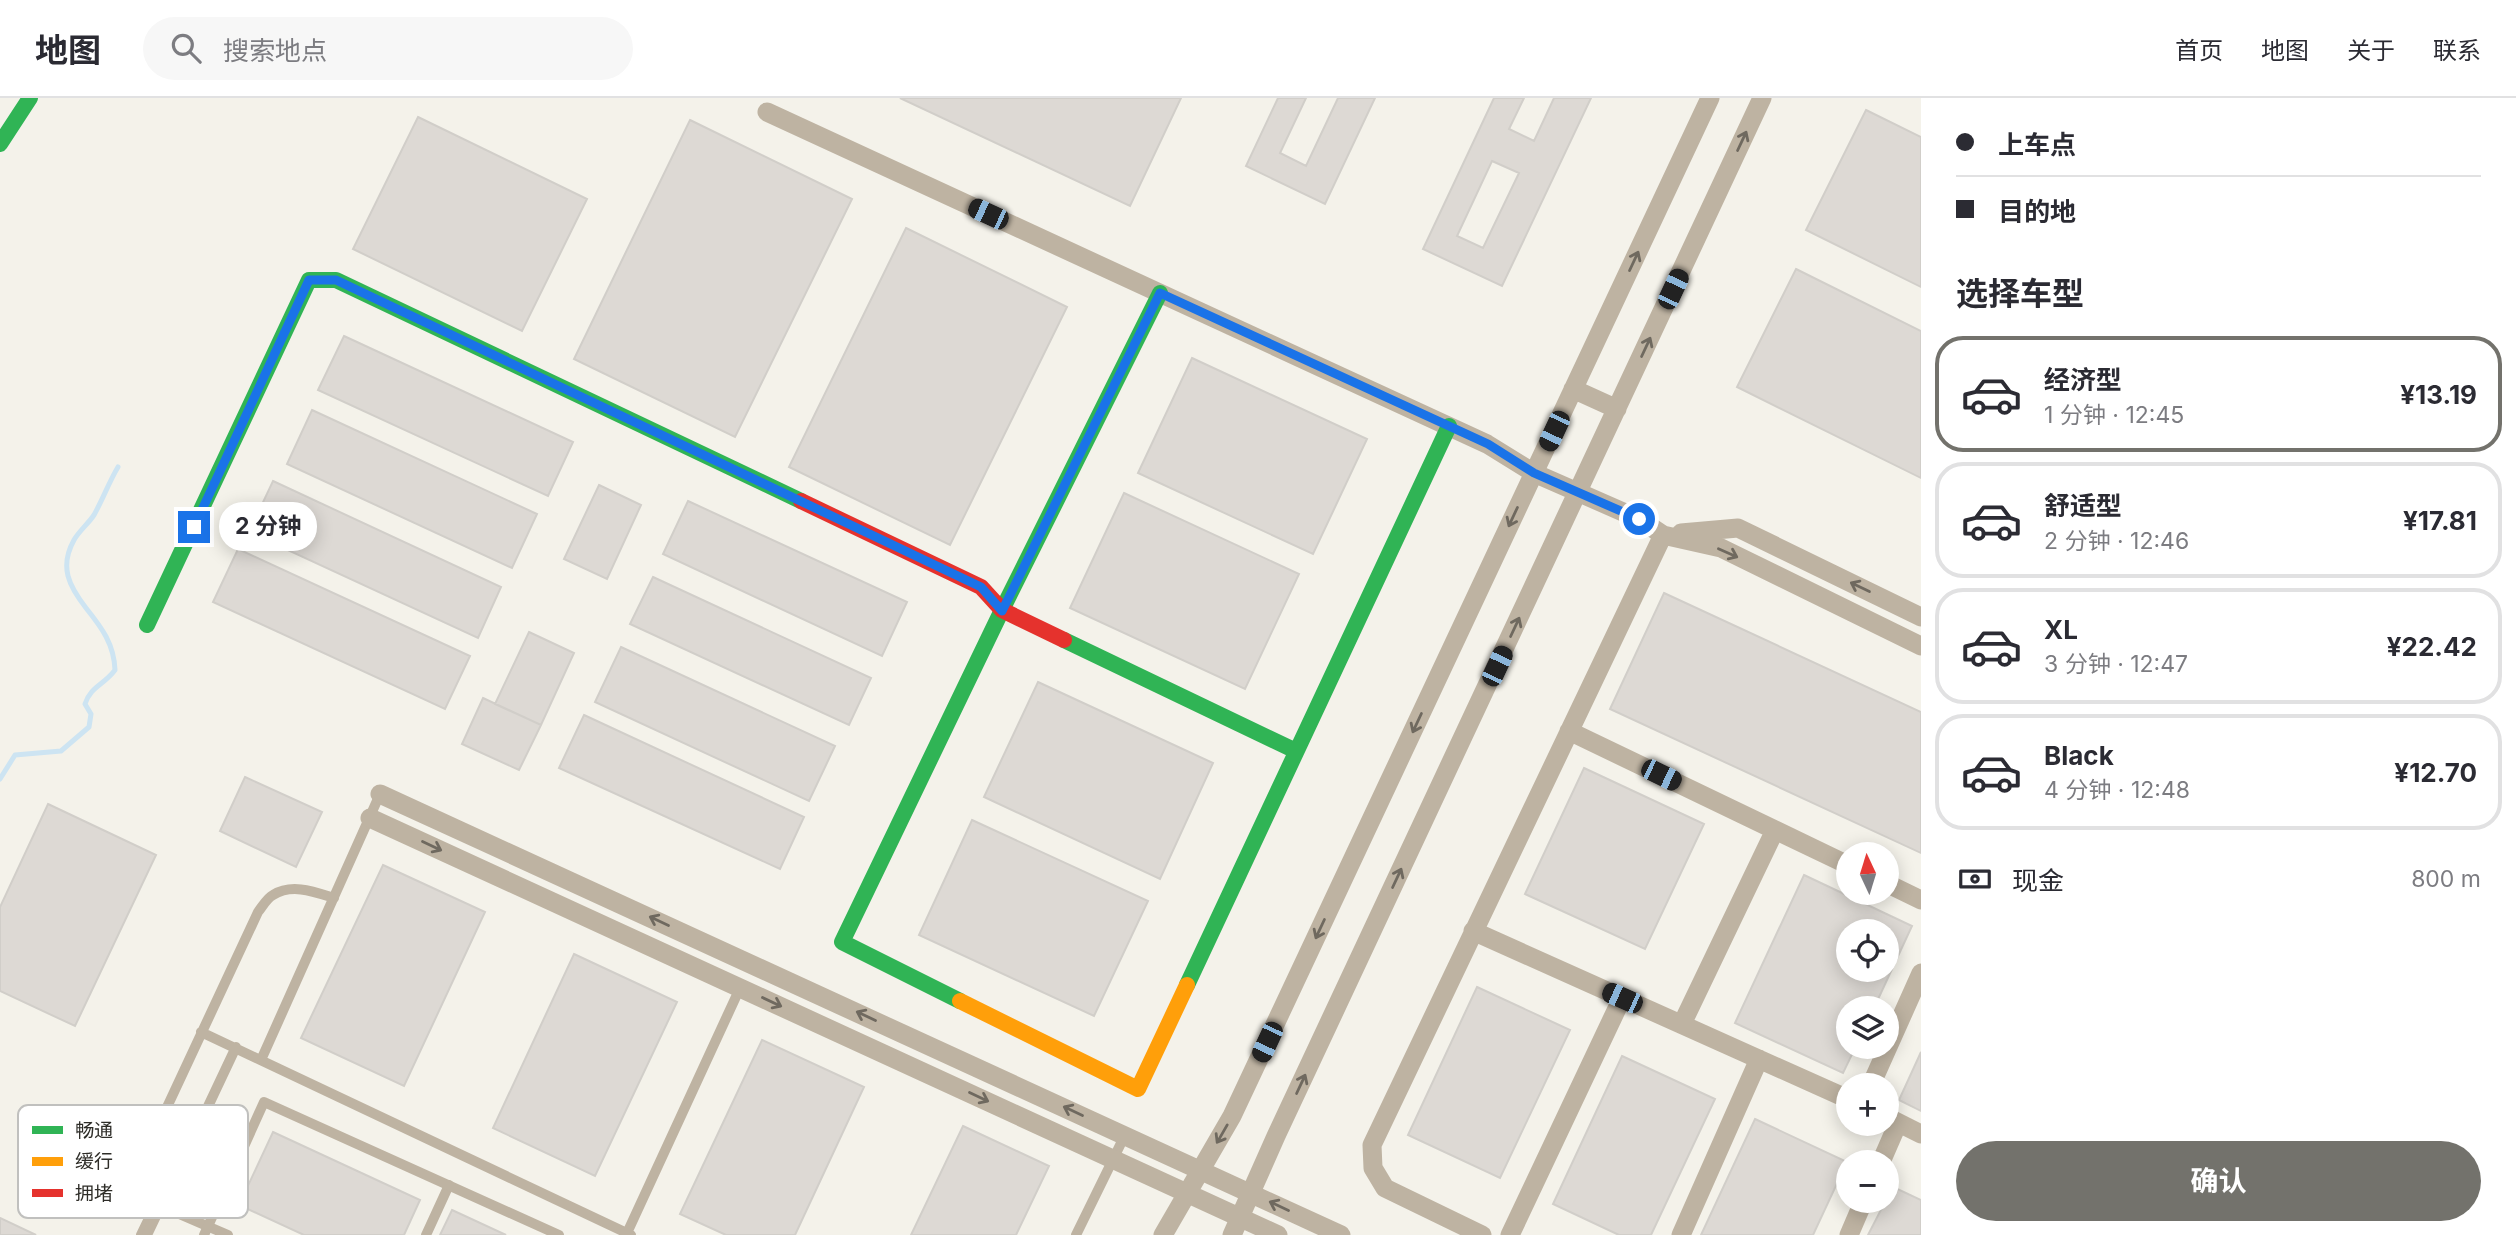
<!DOCTYPE html>
<html lang="zh">
<head>
<meta charset="utf-8">
<style>
  :root { --surface:#fff; --page:#f7f7f7; --text:#2b2b33; --muted:#7c7c81; --line:#e1e1e2; --accent:#73726c }
  body { margin:0; font-family:Inter,"Noto Sans SC",sans-serif; background:var(--page); color:var(--text); height:100vh; display:flex; flex-direction:column; font-size:26px; white-space:nowrap }
  * { box-sizing:border-box; margin:0 }
  p { font-size:23px; color:var(--muted) }
  .icon { flex:none; width:38px; height:38px; fill:none; stroke:currentColor; stroke-width:2; stroke-linecap:round; stroke-linejoin:round }
  .map { position:relative; flex:1; overflow:hidden }
  .panel { display:flex; flex-direction:column; background:var(--surface); width:595px }
  .panel>* { flex:none }
  .guide { display:grid; align-content:center; height:154px; padding:0 35px; background:var(--surface) }
  .needle { width:46px; rotate:356deg }
  .controls { position:absolute; left:1836px; top:744px; display:grid; gap:14px }
  .controls a { display:grid; place-items:center; width:63px; height:63px; border-radius:50%; background:var(--surface); box-shadow:0 4px 18px #0003; font-size:35px }
  .end { position:absolute; width:32px; height:32px; margin:-16px; border:9px solid #1a73e8; background:#fff; box-shadow:0 0 0 4px #fff }
  .from { border-radius:50% }
  .bubble { position:absolute; height:49px; border-radius:24px; background:var(--surface); box-shadow:0 4px 18px #0003; font-size:23px; font-weight:700; line-height:49px; text-align:center }
  .car { position:absolute; width:21px; height:42px; margin:-21px -10px; border-radius:9px; box-shadow:0 0 5px 2px #0007; background:linear-gradient(#222 24%,#8ab4d8 0 40%,#222 0 76%,#8ab4d8 0 86%,#222 0) }
  .guide b { display:flex; align-items:center; gap:24px; height:66px; font-size:26px }
  .guide b+b { border-top:2px solid var(--line) }
  .guide i { width:18px; height:18px; background:var(--text) }
  ul { padding:0; list-style:none }
  li { display:flex; align-items:center; gap:21px; height:116px; margin:0 14px 10px; padding:0 21px; border:4px solid var(--line); border-radius:28px }
  li div { flex:1 }
  li b { display:block; font-size:26px }
  li em { font-style:normal; font-weight:700 }
  li.selected { border-color:var(--accent) }
  li>.icon { width:63px; height:63px; stroke-width:1.5 }
  h2 { padding:0 35px; font-size:32px; line-height:84px }
  .pay { display:flex; align-items:center; gap:18px; height:77px; padding:0 35px; font-size:26px }
  .pay p { margin-inline-start:auto }
  .button { display:flex; gap:14px; margin-top:auto; padding:14px 35px }
  .button a { flex:1; height:80px; border-radius:42px; background:var(--accent); color:#fff; font-size:28px; font-weight:700; line-height:80px; text-align:center }
  header { display:flex; align-items:center; gap:42px; box-sizing:border-box; height:98px; padding:0 35px; background:var(--surface); border-bottom:2px solid var(--line) }
  header strong { font-size:33px }
  nav { display:flex; gap:38px; margin-inline-start:auto; font-size:24px }
  .search { width:490px; height:63px; background:var(--page); display:flex; align-items:center; gap:18px; box-sizing:border-box; padding:0 24px; border-radius:38px; color:var(--muted); font-size:26px }
  main { display:flex; flex:1; min-height:0 }
  .map>svg:first-child { display:block }
  .lines { fill:none; stroke-linecap:round; stroke-linejoin:round }
  .stream { stroke:#cde4f2; stroke-width:5 }
  .building { fill:#ddd9d4; stroke:#d1cec9; stroke-width:2; fill-rule:evenodd }
  .lane { stroke:#beb3a2; stroke-width:10 }
  .street { stroke:#beb3a2; stroke-width:19 }
  .fast { stroke:#30b455; stroke-width:16 }
  .slow { stroke:#ff9f0a; stroke-width:16 }
  .jam { stroke:#e5322d; stroke-width:16 }
  .lane-bridge { stroke:#beb3a2; stroke-width:10 }
  .oneway { stroke:#6f695f }
  .route { stroke:#1a73e8; stroke-width:9 }
  .key { fill:#fff; stroke:#c0c0be; stroke-width:2 }
  .key-label { font-size:19px; fill:#2e2d28 }
</style>
</head>
<body>
<header>
<strong>地图</strong>
<div class="search"><svg class="icon" aria-label="search" viewBox="0 0 24 24"><circle cx="10" cy="10" r="6"/><path d="M15 15l6 6"/></svg>搜索地点</div>
<nav><a>首页</a><a>地图</a><a>关于</a><a>联系</a></nav>
</header>
<main>
<div class="map">
<svg width="1921" height="1137" viewBox="0 0 1921 1137">
  <rect width="100%" height="100%" fill="#f4f2ea"/>
  <g class="lines">
    <path class="stream" d="M0,681L15,657L61,653L89,629L91,616L85,606C91,588 104,587 115,572C114,546 102,530 86,510C69,488 59,469 74,442C79,433 88,426 94,417C103,401 109,384 118,369"/>
  </g>
  <path class="building" d="M900,0H1181L1130,108Z
    M1278,0H1306L1280,55L1306,68L1338,0H1375L1325,106L1246,68Z
    M1494,0H1524L1509,31L1534,43L1554,0H1591L1502,188L1423,151ZM1492,63L1519,75L1483,150L1457,138Z
    M1866,12L1921,39V189L1806,132Z
    M418,19L587,101L522,233L353,151Z
    M690,22L852,101L735,339L574,261Z
    M906,130L1067,209L950,447L789,369Z
    M1796,171L1921,233V380L1737,289Z
    M344,238L573,344L548,398L318,292Z
    M1192,260L1367,341L1313,456L1138,375Z
    M312,312L537,416L512,470L287,366Z
    M273,383L501,489L478,540L249,434Z
    M599,387L641,407L607,481L564,461Z
    M1124,395L1299,476L1245,591L1070,510Z
    M688,403L907,504L882,558L663,456Z
    M238,451L470,558L445,611L213,504Z
    M653,479L871,580L849,627L630,526Z
    M1664,495L1921,614V755L1610,611Z
    M529,534L574,555L541,627L495,606Z
    M621,549L835,648L809,703L595,604Z
    M1038,584L1213,665L1160,781L984,699Z
    M483,600L541,627L519,672L462,646Z
    M584,617L804,719L780,771L559,670Z
    M1584,670L1704,726L1645,851L1525,796Z
    M245,679L322,714L296,769L220,733Z
    M48,706L156,757L75,928L0,893V809Z
    M972,722L1148,803L1094,918L919,837Z
    M383,767L485,814L404,988L301,940Z
    M1804,777L1912,828L1874,910H1848V948H1856L1843,975L1735,925ZM1848,833H1886V872H1848Z
    M574,856L677,904L595,1078L493,1030Z
    M1477,889L1570,932L1500,1080L1408,1037Z
    M762,942L864,989L795,1137H726L680,1116Z
    M1921,954V1013L1899,1002Z
    M1622,958L1715,1001L1651,1137H1619L1553,1106Z
    M1755,1021L1847,1064L1813,1137H1701Z
    M963,1028L1049,1068L1016,1137H911Z
    M273,1034L420,1102L404,1137H304L239,1107Z
    M1891,1088L1921,1102V1137H1868L1886,1102Z
    M452,1112L506,1137H440Z
    M0,1120L36,1137H0Z"/>
  <g class="lines">
    <path class="lane" d="M201,934L631,1137
      M261,962L380,696
      M27,1044L105,1074L121,1075L140,1067L258,814C262,809 267,800 273,797C292,785 315,794 334,800
      M178,1072L236,949
      M121,1075L129,1095L156,1106L141,1137
      M156,1106L228,1137
      M627,1135L740,890
      M426,1137L449,1087
      M1076,1137L1125,1037"/>
    <path class="street" d="M767,14L1487,346L1534,375L1639,421L1663,437L1721,450L1921,548
      M1573,291L1617,311
      M1681,435L1738,430L1921,519
      M1569,633L1848,767
      M380,696L1341,1137
      M370,720L1278,1137
      M1886,785L1921,802
      M1473,833L1848,1001
      M1682,926L1775,732
      M1871,987L1921,875
      M1887,1019L1921,1036
      M1881,1064L1898,1025
      M1163,1137L1232,1018L1710,0
      M1232,1137L1276,1038L1762,0
      M1482,1137L1385,1090L1373,1070L1372,1047L1663,437
      M1510,1137L1622,900
      M1681,1137L1759,961
      M1849,1137L1864,1102"/>
    <path class="fast" d="M0,46L30,0
      M147,527L309,182H336L801,403
      M1064,542L1296,653
      M1187,887L1449,328
      M960,903L842,844L1002,512L1160,195"/>
    <path class="slow" d="M960,903L1138,991L1187,887"/>
    <path class="jam" d="M801,403L981,489L1002,512L1064,542"/>
    <path class="lane-bridge" d="M147,1137L178,1072
      M204,1137L264,1004L559,1137"/>
  </g>
  <defs><path id="oneway-shaft" d="M-6 0H5M1.5-3L5.5 0L1.5 3" fill="none" stroke-width="1.6" stroke-linecap="round" stroke-linejoin="round" transform="scale(1.75)"/></defs>
  <g class="oneway">
    <use href="#oneway-shaft" transform="translate(1742 43) rotate(-65)"/>
    <use href="#oneway-shaft" transform="translate(1634 163) rotate(-65)"/>
    <use href="#oneway-shaft" transform="translate(1646 249) rotate(-65)"/>
    <use href="#oneway-shaft" transform="translate(1513 419) rotate(115)"/>
    <use href="#oneway-shaft" transform="translate(1728 455) rotate(24)"/>
    <use href="#oneway-shaft" transform="translate(1860 489) rotate(-154)"/>
    <use href="#oneway-shaft" transform="translate(1515 529) rotate(-65)"/>
    <use href="#oneway-shaft" transform="translate(1417 625) rotate(115)"/>
    <use href="#oneway-shaft" transform="translate(432 748) rotate(25)"/>
    <use href="#oneway-shaft" transform="translate(1397 780) rotate(-65)"/>
    <use href="#oneway-shaft" transform="translate(659 823) rotate(-155)"/>
    <use href="#oneway-shaft" transform="translate(1320 831) rotate(115)"/>
    <use href="#oneway-shaft" transform="translate(772 904) rotate(25)"/>
    <use href="#oneway-shaft" transform="translate(866 918) rotate(-155)"/>
    <use href="#oneway-shaft" transform="translate(1301 986) rotate(-65)"/>
    <use href="#oneway-shaft" transform="translate(979 999) rotate(25)"/>
    <use href="#oneway-shaft" transform="translate(1073 1013) rotate(-155)"/>
    <use href="#oneway-shaft" transform="translate(1222 1036) rotate(120)"/>
    <use href="#oneway-shaft" transform="translate(1279 1108) rotate(-155)"/>
  </g>
  <g class="lines">
    <path class="route" d="M194,429L309,182H336L981,489L1002,513L1160,195L1488,346L1534,375L1639,421"/>
  </g>
  <rect x="18" y="1007" width="230" height="113" rx="10" class="key"/>
  <rect x="32" y="1028" width="31" height="8" fill="#30b455"/>
  <rect x="32" y="1059" width="31" height="9" fill="#ff9f0a"/>
  <rect x="32" y="1091" width="31" height="8" fill="#e5322d"/>
  <g class="key-label">
    <text x="75" y="1039">畅通</text>
    <text x="75" y="1070">缓行</text>
    <text x="75" y="1102">拥堵</text>
  </g>
</svg>
<div class="controls">
<a><svg class="needle" viewBox="-14 -14 28 28"><path d="M0-13l5 13h-10z" fill="#e53935"/><path d="M0 13l5-13h-10z" fill="#7c7c81"/></svg></a>
<a><svg class="icon" aria-label="locate" viewBox="0 0 24 24"><circle cx="12" cy="12" r="6"/><path d="M12 2v4M12 18v4M2 12h4M18 12h4"/></svg></a>
<a><svg class="icon" aria-label="layers" viewBox="0 0 24 24"><path d="M12 4l9 5-9 5-9-5zM3 14l9 5 9-5"/></svg></a>
<a>+</a>
<a>−</a>
</div>
<i class="end from" style="left:1639px;top:421px"></i>
<i class="end" style="left:194px;top:429px"></i>
<div class="bubble" style="left:219px;top:404px;width:98px">2 分钟</div>
<i class="car" style="left:988px;top:116px;rotate:295deg"></i>
<i class="car" style="left:1673px;top:191px;rotate:25deg"></i>
<i class="car" style="left:1554px;top:333px;rotate:205deg"></i>
<i class="car" style="left:1497px;top:568px;rotate:25deg"></i>
<i class="car" style="left:1661px;top:677px;rotate:116deg"></i>
<i class="car" style="left:1622px;top:900px;rotate:294deg"></i>
<i class="car" style="left:1267px;top:944px;rotate:205deg"></i>
</div>
<section class="panel">
<div class="guide">
<b><i class="from"></i>上车点</b>
<b><i></i>目的地</b>
</div>
<h2>选择车型</h2>
<ul>
<li class="selected"><svg class="icon" aria-label="car" viewBox="0 0 24 24"><path d="M5 17H2v-5l4-1 3-4h7l3 4 3 1v5h-3M9 17h6M6 11h13"/><circle cx="7" cy="17" r="2"/><circle cx="17" cy="17" r="2"/></svg><div><b>经济型</b><p>1 分钟 · 12:45</p></div><em>¥13.19</em></li>
<li><svg class="icon" aria-label="car" viewBox="0 0 24 24"><path d="M5 17H2v-5l4-1 3-4h7l3 4 3 1v5h-3M9 17h6M6 11h13"/><circle cx="7" cy="17" r="2"/><circle cx="17" cy="17" r="2"/></svg><div><b>舒适型</b><p>2 分钟 · 12:46</p></div><em>¥17.81</em></li>
<li><svg class="icon" aria-label="car" viewBox="0 0 24 24"><path d="M5 17H2v-5l4-1 3-4h7l3 4 3 1v5h-3M9 17h6M6 11h13"/><circle cx="7" cy="17" r="2"/><circle cx="17" cy="17" r="2"/></svg><div><b>XL</b><p>3 分钟 · 12:47</p></div><em>¥22.42</em></li>
<li><svg class="icon" aria-label="car" viewBox="0 0 24 24"><path d="M5 17H2v-5l4-1 3-4h7l3 4 3 1v5h-3M9 17h6M6 11h13"/><circle cx="7" cy="17" r="2"/><circle cx="17" cy="17" r="2"/></svg><div><b>Black</b><p>4 分钟 · 12:48</p></div><em>¥12.70</em></li>
</ul>
<div class="pay"><svg class="icon" aria-label="cash" viewBox="0 0 24 24"><path d="M3 7h18v10H3z"/><circle cx="12" cy="12" r="2"/></svg>现金<p>800 m</p></div>
<div class="button"><a>确认</a></div>
</section>
</main>
</body>
</html>
